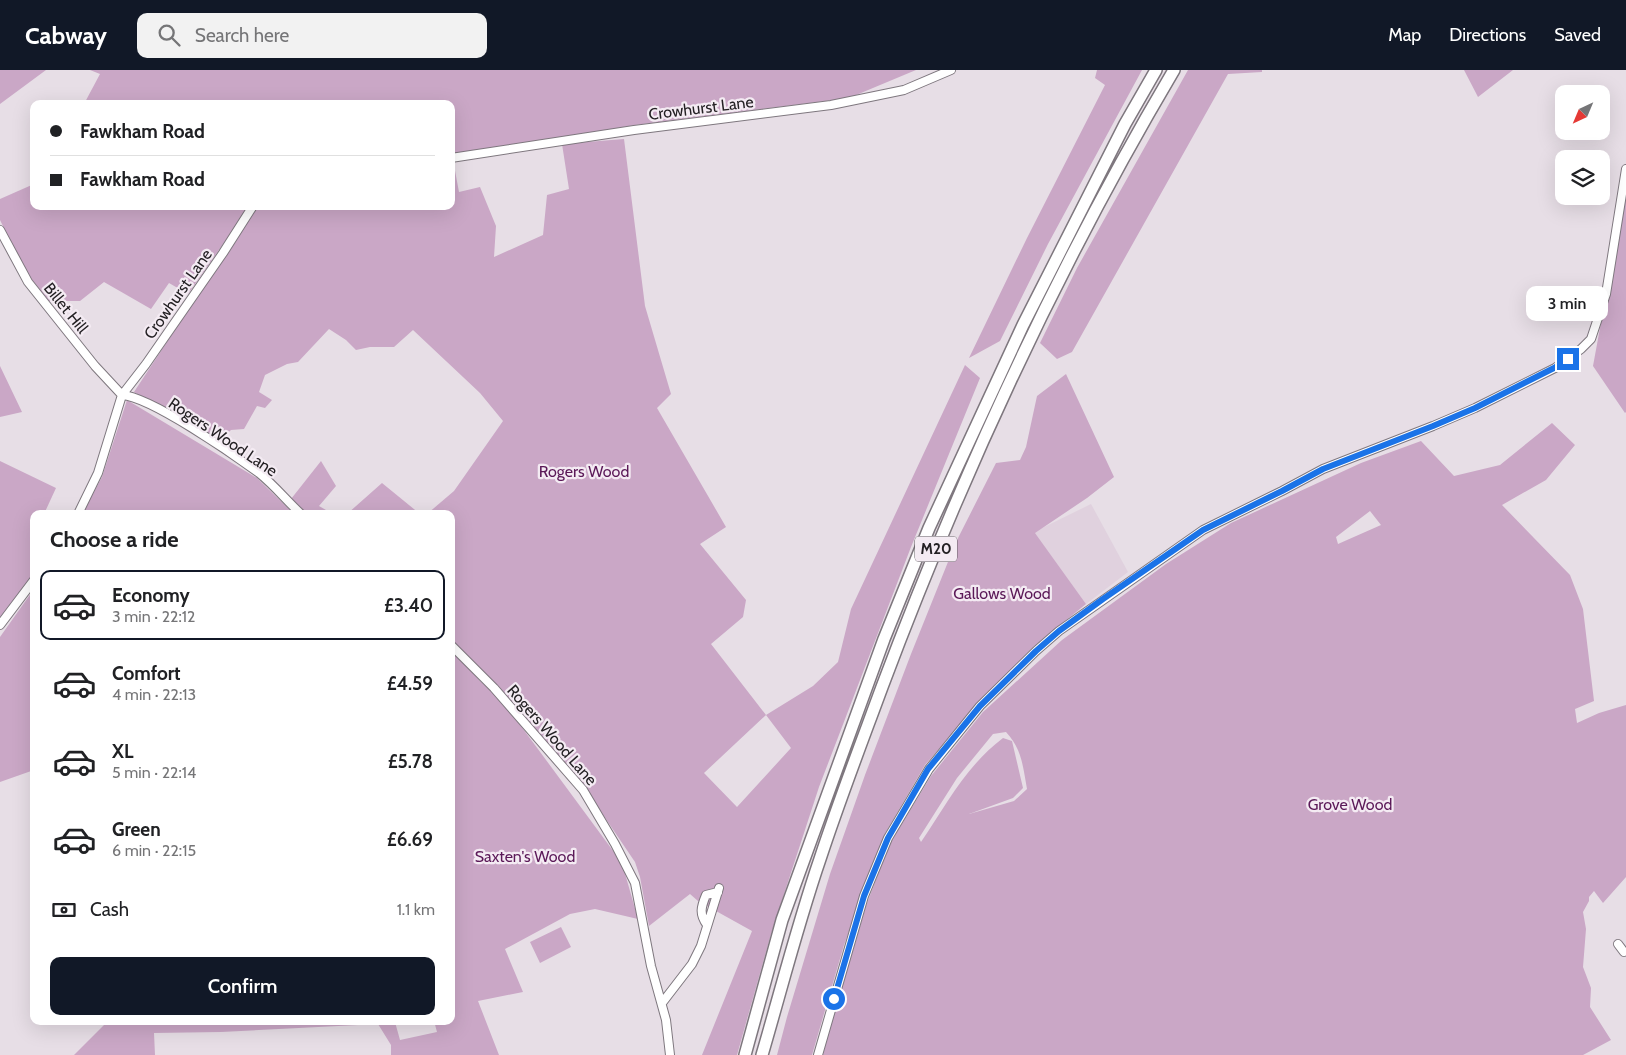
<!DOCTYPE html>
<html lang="en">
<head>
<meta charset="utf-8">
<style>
  :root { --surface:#fff; --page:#f2f2f2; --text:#202124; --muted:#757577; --line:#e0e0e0; --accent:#111827 }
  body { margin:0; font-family:Cabin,sans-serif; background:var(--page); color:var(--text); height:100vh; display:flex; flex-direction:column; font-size:19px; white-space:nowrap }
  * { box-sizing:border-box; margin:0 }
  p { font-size:16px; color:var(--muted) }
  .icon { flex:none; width:28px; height:28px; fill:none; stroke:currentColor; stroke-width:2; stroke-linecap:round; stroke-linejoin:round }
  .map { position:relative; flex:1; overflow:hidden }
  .panel { position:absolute; left:30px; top:440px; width:425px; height:515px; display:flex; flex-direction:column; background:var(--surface); border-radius:10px; box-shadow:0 5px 20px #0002 }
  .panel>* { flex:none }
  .banner { position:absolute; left:30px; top:30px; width:425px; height:110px; border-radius:10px; box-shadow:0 5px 20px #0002; display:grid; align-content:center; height:110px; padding:0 20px; background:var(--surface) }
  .needle { width:32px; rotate:224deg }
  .tools { position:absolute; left:1555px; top:15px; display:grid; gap:10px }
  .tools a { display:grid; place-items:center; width:55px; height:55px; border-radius:10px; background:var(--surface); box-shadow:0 5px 20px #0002; font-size:25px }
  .end { position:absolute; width:22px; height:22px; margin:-11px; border:6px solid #1a73e8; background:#fff; box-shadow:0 0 0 2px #fff }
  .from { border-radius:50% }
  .bubble { position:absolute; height:35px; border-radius:10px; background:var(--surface); box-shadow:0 5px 20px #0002; font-size:16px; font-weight:600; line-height:35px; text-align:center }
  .banner b { display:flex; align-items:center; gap:18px; height:48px; font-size:19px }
  .banner b+b { border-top:1px solid var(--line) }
  .banner i { width:12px; height:12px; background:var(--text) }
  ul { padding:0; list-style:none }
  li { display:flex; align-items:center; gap:15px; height:70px; margin:0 10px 8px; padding:0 10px; border:2px solid transparent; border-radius:10px }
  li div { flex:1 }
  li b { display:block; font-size:19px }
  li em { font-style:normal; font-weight:600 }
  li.current { border-color:var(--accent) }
  li>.icon { width:45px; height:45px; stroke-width:1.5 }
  h2 { padding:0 20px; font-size:22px; line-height:60px }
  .pay { display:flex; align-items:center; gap:12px; height:55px; padding:0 20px; font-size:19px }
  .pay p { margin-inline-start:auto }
  .button { display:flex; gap:10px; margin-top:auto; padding:10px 20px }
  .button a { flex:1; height:58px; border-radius:10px; background:var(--accent); color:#fff; font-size:20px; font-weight:600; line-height:58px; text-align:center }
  header { display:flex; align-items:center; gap:30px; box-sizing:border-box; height:70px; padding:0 25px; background:var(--accent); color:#fff }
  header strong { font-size:24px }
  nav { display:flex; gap:28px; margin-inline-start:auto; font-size:18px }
  .search { width:350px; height:45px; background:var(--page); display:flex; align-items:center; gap:12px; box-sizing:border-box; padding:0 18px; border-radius:10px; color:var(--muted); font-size:19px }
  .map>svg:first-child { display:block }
  .built { fill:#e0d1de }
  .green { fill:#caa7c6; fill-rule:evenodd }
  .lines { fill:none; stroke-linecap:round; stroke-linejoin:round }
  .minor-casing { stroke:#7e777e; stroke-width:10 }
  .highway-casing { stroke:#7e777e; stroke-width:14 }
  .minor { stroke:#fff; stroke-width:8 }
  .highway { stroke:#fff; stroke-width:11 }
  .route { stroke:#1a73e8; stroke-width:6 }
  .labels { text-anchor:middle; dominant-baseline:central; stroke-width:4.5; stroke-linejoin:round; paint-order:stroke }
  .shield { fill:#f4ebf3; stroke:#625e62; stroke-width:1 }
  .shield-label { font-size:15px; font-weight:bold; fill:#242124 }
  .street-label { font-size:16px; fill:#242124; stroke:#f4ebf3 }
  .park-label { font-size:16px; fill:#5b1958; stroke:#f4ebf3 }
</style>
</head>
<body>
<header>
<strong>Cabway</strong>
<div class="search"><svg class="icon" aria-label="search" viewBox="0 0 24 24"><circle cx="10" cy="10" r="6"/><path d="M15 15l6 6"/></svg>Search here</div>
<nav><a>Map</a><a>Directions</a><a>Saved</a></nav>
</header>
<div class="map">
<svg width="1626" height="985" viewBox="0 0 1626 985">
  <rect width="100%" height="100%" fill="#e7dee6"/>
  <path class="built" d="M1091,434L1128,502L1086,534L1034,462Z"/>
  <path class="green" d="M0,0H46L0,34Z
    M90,0H916L849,28L635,55L451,86V34H84L100,4Z
    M1097,0H1142L1048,174L1000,271L969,288L1027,168L1105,15L1095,8Z
    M1188,0H1262V2L1228,4L1072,282L1057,289L1040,273L1077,198Z
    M1464,0H1513L1478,27Z
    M624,69L645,236L671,324L657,338L726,457L700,474L746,530L743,547L711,574L766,645L813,616L838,592L851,539L965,295L980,308L911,477L819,717L771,864L737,985H702L752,861L698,831L690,824L649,856L640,807L635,792L576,705L497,616L451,570V444H427L454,421L503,351L480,323L413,260L394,277H370L356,280L346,270L329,259L298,292L287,294L265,305L259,322L272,330L265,338L257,336L244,359L231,360L219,371L134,322L244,155L259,136H451V90H453L459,122L480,117L496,156L494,187L543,165L547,125L569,119L562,74ZM766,645L791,678L737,737L704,703Z
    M34,114V136H250L188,224L169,213L151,239L104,212L80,231H49L25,201L0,150V129Z
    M1626,117V342L1625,343L1593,296Z
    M0,296L22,342L0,347Z
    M1066,304L1114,407L1087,428L1035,463L1086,534L1032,578L979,633L925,695L886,762L844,875L812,985H777L787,947L830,804L865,705L911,584L956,472L996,393L1020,390L1026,377L1037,326Z
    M127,330L257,408L294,444H82L102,407Z
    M1552,353L1575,375L1546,410L1502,435L1570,505L1583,539L1594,631L1575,639L1577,653L1599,643L1626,635V807L1603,833L1594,821L1589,827V831L1583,842L1586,859L1583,897L1591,918L1590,937L1611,970L1583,985H823L836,931L852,884L866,836L889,775L931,706L983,642L1062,570L1166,494L1231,453L1361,393L1421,371L1454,406L1500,395ZM1370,441L1381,455L1338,474L1336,467ZM1006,662C1022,679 1023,697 1027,719L1014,731L969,744L1013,728L1023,718L1012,671L1003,668C965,697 947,734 921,772L919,768L957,708L993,664Z
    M0,391L56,418L44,444H34V505L0,548Z
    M321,391L336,416L319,436L333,444H307L291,429Z
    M382,413L420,444H347Z
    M34,519V700L0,712V567Z
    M451,579L480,611L504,633L622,793L638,849L595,839L570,844L505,879L523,922L478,931L499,985H391V975L378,954L221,962L154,963L155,985H74L108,951H398L395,952L400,970L437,962L434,951H451Z
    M561,857L571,877L540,893L530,872Z"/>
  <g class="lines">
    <g class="minor-casing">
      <path id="minor" d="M451,88L634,60L831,35L904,20L951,0
        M0,160L28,212L95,296L122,325
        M122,325C151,327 233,384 259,403C274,415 287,431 301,444
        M78,444L98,403L122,325L146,294L223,183L253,136
        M0,555L34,510
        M451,575L494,618L583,720L615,774L635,813L651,896L666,950L670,985
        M707,855C699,844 701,837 706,825L718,822
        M1618,874L1624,882
        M662,933L692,894L701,876L719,818
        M818,985L864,826L888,768L929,699L980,636L1036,581L1059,561L1203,460L1282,421L1323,399L1433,356L1475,338L1555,298L1581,279L1591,269L1606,224L1626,99"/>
    </g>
    <g class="highway-casing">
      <path id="highway" d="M745,985L782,850L884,569L929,458L1023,255L1125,54L1156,0
        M762,985C781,920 798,853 820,789C839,731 861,674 882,617C962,404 1058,196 1174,0"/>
    </g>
    <use href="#minor" class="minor"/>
    <use href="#highway" class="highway"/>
  </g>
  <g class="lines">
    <path class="route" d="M834,929L864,826L888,768L928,699L980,636L1036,581L1059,561L1103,529L1203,460L1282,421L1323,399L1433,356L1475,338L1554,298L1568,289"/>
  </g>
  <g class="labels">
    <rect class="shield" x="915" y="466.5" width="42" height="25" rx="4"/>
    <g class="shield-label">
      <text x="936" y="479">M20</text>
    </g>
    <g class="street-label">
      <text transform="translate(701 38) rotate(-7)">Crowhurst Lane</text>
      <text transform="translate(178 224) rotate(-55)">Crowhurst Lane</text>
      <text transform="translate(66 238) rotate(51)">Billet Hill</text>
      <text transform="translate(223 367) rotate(34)">Rogers Wood Lane</text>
      <text transform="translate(552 665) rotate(49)">Rogers Wood Lane</text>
    </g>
    <g class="park-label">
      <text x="584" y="401">Rogers Wood</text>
      <text x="1002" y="523">Gallows Wood</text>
      <text x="1350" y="734">Grove Wood</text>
      <text x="525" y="786">Saxten's Wood</text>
    </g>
  </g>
</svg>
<div class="tools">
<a><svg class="needle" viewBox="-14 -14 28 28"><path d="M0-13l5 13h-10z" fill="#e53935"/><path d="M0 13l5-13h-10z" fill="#757577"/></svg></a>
<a><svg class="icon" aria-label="layers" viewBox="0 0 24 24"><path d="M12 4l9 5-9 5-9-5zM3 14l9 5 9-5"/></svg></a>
</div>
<i class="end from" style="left:834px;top:929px"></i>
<i class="end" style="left:1568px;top:289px"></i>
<div class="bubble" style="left:1526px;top:216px;width:82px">3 min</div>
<div class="banner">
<b><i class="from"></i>Fawkham Road</b>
<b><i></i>Fawkham Road</b>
</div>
<section class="panel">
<h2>Choose a ride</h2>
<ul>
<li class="current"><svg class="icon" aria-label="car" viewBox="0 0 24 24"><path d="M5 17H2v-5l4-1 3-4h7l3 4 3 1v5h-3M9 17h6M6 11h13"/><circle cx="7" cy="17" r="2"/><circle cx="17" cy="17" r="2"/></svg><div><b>Economy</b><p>3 min · 22:12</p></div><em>£3.40</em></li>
<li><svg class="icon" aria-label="car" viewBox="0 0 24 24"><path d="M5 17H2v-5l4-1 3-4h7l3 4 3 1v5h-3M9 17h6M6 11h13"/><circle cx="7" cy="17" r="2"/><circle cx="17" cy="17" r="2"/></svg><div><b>Comfort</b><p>4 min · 22:13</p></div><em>£4.59</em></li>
<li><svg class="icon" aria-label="car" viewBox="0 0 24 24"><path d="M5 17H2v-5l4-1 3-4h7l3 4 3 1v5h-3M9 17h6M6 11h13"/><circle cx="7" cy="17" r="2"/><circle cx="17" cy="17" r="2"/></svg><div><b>XL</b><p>5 min · 22:14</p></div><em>£5.78</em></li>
<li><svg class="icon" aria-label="car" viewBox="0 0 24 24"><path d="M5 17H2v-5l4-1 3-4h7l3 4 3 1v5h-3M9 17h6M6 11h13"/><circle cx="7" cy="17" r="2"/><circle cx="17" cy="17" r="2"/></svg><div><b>Green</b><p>6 min · 22:15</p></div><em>£6.69</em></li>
</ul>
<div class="pay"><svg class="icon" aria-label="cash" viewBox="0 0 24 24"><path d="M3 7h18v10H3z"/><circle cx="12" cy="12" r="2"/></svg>Cash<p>1.1 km</p></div>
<div class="button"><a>Confirm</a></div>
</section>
</div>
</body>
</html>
